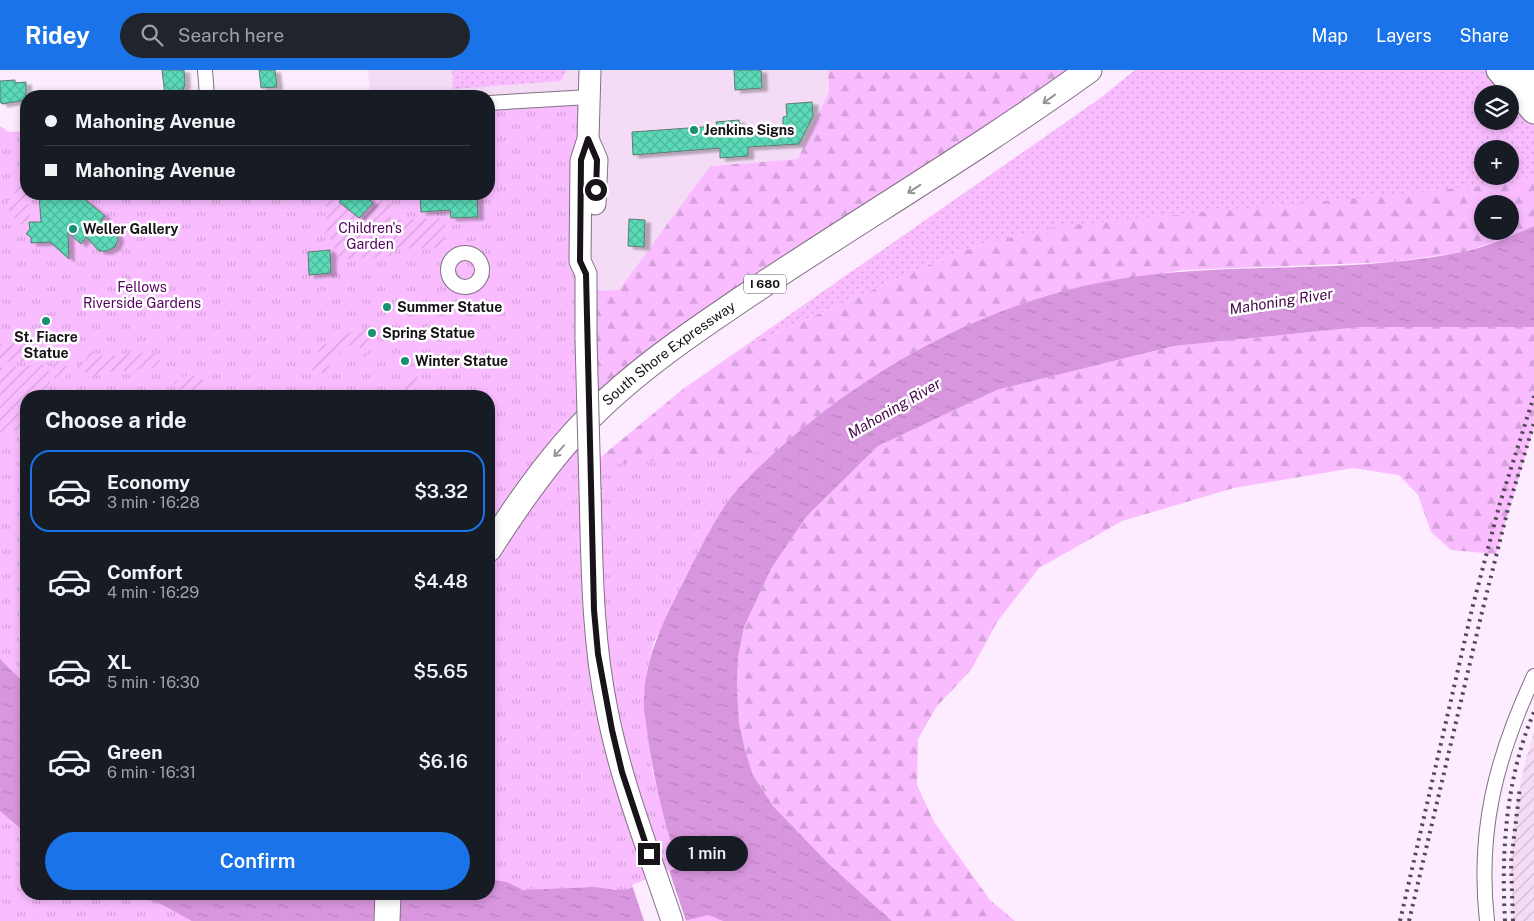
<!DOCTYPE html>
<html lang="en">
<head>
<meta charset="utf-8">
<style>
  :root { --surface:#171b24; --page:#20242c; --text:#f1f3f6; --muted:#9ea1a6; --line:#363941; --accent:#1a73e8 }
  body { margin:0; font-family:"Public Sans",sans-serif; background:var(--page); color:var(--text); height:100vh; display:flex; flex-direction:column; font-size:19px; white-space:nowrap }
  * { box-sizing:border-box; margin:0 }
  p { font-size:16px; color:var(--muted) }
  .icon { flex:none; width:28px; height:28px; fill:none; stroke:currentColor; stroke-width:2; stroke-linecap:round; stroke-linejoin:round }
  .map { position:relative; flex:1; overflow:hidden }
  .panel { position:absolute; left:20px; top:320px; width:475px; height:510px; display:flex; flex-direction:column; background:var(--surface); border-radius:20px; box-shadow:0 2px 8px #0003 }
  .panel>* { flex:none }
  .top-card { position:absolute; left:20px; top:20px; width:475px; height:110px; border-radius:20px; box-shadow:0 2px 8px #0003; display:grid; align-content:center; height:110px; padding:0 25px; background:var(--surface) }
  .fabs { position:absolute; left:1474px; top:15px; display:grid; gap:10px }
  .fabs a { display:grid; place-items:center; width:45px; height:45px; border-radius:50%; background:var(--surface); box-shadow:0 2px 8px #0003; font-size:25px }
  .end { position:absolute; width:22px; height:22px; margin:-11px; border:6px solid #181219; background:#fff; box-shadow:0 0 0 2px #fff }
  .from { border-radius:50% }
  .bubble { position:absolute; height:35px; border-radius:18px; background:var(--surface); box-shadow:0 2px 8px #0003; font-size:16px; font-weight:600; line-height:35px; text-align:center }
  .top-card b { display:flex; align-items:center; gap:18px; height:48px; font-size:19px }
  .top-card b+b { border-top:1px solid var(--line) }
  .top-card i { width:12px; height:12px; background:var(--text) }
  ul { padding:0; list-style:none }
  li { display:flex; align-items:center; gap:15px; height:82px; margin:0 10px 8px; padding:0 15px; border:2px solid transparent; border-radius:20px }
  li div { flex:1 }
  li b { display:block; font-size:19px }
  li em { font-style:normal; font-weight:600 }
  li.on { border-color:var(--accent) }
  li>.icon { width:45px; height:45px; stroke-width:1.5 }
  h2 { padding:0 25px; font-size:22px; line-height:60px }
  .button { display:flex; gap:10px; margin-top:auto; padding:10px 25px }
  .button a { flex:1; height:58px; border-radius:30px; background:var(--accent); color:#fff; font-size:20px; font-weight:600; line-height:58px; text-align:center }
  header { display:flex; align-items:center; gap:30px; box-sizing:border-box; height:70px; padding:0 25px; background:var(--accent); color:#fff }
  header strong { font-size:24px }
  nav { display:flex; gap:28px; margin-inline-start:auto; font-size:18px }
  .search { width:350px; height:45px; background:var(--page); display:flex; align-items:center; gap:12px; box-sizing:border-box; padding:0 18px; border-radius:28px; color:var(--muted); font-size:19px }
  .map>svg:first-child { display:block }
  .built { fill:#f4dcf6 }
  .industrial { fill:url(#industrial-furrows) }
  .grass { fill:url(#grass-dots); fill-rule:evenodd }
  .forest { fill:url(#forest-firs); fill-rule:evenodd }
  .park { fill:url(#park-tufts); fill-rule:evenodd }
  .garden { fill:url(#garden-furrows) }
  .water { fill:url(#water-ripples) }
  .pier { fill:#fdebff }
  .building { fill:url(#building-cross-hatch); stroke:#607a71; filter:url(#shadow) }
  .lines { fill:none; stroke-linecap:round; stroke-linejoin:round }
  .minor-casing { stroke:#817183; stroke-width:16 }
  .primary-casing { stroke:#817183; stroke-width:23 }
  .motorway-casing { stroke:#817183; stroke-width:27 }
  .minor { stroke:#fff; stroke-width:14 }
  .primary { stroke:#fff; stroke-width:21 }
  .motorway { stroke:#fff; stroke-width:25 }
  .rail { stroke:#524954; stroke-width:4; stroke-dasharray:2.5 5; stroke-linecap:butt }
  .primary-bridge-casing { stroke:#817183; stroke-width:23; stroke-linecap:butt }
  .primary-bridge { stroke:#fff; stroke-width:21 }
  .oneway { stroke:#979498 }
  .route { stroke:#181219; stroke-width:6 }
  .poi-dot { fill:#179074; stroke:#fff; stroke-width:2 }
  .labels { text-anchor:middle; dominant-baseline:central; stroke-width:5; stroke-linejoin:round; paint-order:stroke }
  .shield { fill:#fff; stroke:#5d595e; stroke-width:1 }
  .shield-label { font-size:12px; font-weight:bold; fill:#181219 }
  .poi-label { font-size:14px; font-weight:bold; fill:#181219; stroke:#fff; text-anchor:start }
  .park-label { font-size:14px; fill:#55005e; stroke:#fff }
  .street-label { font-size:14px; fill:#181219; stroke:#fff }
  .water-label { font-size:15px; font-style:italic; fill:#45084c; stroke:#fff }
</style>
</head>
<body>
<header>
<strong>Ridey</strong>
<div class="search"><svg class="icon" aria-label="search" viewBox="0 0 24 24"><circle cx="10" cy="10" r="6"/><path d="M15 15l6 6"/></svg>Search here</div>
<nav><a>Map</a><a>Layers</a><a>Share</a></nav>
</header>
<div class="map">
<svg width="1534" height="851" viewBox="0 0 1534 851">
  <defs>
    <pattern id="industrial-furrows" width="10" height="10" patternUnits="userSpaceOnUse" patternTransform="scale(1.25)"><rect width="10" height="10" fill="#f4dcf6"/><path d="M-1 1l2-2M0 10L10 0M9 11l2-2" fill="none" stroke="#d0bcd2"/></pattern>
    <pattern id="grass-dots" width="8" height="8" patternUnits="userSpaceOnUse" patternTransform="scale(1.25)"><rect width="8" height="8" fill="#f9bdff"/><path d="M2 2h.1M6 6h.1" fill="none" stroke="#d5a1da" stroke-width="1.8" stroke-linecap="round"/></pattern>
    <pattern id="forest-firs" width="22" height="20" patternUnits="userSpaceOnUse" patternTransform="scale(1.25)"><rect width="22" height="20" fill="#f9bdff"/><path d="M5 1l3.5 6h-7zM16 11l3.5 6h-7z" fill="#d5a1da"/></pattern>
    <pattern id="park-tufts" width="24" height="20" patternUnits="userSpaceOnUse" patternTransform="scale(1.25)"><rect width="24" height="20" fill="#f9bdff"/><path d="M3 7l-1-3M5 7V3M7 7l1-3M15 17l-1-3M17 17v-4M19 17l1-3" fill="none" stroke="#d5a1da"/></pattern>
    <pattern id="garden-furrows" width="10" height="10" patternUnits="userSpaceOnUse" patternTransform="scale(1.25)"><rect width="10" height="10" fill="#f9bdff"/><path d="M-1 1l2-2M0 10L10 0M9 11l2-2" fill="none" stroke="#d5a1da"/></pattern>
    <pattern id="water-ripples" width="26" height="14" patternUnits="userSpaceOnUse" patternTransform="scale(1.25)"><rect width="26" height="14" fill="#d896de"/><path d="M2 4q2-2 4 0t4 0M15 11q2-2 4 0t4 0" fill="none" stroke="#b980be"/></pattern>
    <pattern id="building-cross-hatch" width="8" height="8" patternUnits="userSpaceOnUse" patternTransform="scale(1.25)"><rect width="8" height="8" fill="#5bd9b6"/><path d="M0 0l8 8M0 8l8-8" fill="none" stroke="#4eb99c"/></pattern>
    <filter id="shadow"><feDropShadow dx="5.5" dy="3" stdDeviation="1" flood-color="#0004"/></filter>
  </defs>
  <rect width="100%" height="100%" fill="#fdebff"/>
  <path class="built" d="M368,0H828L829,21L798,89L710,96L619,220L585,221L489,26H370Z"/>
  <path class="industrial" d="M1534,662V851H1513L1511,792L1515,744L1524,696Z"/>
  <path class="grass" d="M452,0H566L561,11L453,19Z
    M1135,0H1499L1534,41V106L1513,113L984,174L949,186L742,278L1099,29ZM1482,24H1510V51H1482ZM1482,79H1510V106H1482Z"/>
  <path class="forest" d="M828,0H1089L589,349L590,396L683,319L742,278L949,186L984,174L1062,156L1513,113L1534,106V156L1509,167L1464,182L1391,192L1184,200L1089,215L1028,232L920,279L860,316L809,353L761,395L654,571L489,326H455L586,221L619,220L710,96L798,89L829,21ZM1482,134H1510V161H1482Z
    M1360,257H1534V356L1496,484L1451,480L1431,462L1418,425L1399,405L1353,398L1234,418L1122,451L1039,498L997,552L971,600L937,636L918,669L917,715L934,752L990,830L1015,851H892L830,795L773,736L753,705L745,680L739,653L737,617L738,587L744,557L771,499L806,447L878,376L997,320L1174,276Z"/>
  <path class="park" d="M589,27L590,396L777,381L725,435L701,477L654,571L647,600L644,631L652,699L673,779L688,821L708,845L723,851H0V56L9,62L26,61V124H489V33ZM26,326H489V824H26Z"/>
  <path class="garden" d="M22,115V118H26V124H29L28,136L32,152L15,155L14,141H8L7,129L15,128L14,120H11V116Z
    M325,124H347L339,132L359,147L373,133L363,124H390L391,150L445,148V178L394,179V186L335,190L334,171L324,165L328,158Z
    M368,259L373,260L374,265L369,271L366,287L361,286L359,276L349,275L337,284L325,303H313L312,299L319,289L317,276L334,272L338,265Z
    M28,272L34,283L54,280L59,291L69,297L65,309L55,314L52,289L0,293V274Z
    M90,282L105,286L151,282L159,285L160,294L154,298L108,302L94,306L78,300L77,296L84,292Z
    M48,294L50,314L47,315L51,326H26V359L0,362V298Z
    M192,305L203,309L205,318L204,326H193V321L190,317L178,320L173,317L174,313L183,307Z
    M410,306H418L413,326H394L403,310Z"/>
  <path class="water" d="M1534,156V257H1360L1174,276L997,320L878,376L806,447L771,499L744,557L738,587L737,617L739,653L745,680L753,705L773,736L830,795L892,851H723L708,845L684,851H192L161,834L131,824H489V810H491L507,812L523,820L595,817L615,820L628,819L679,797C664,753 653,707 647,661C646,650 643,639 644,629C645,587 663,552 682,515C695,489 708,462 724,437C739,415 761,395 781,377C868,300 974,241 1088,215C1211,188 1339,207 1462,182C1487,177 1511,166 1534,156Z
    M0,589L26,615V763L0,741Z"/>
  <path class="pier" d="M669,800L686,851H644L632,815Z"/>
  <path class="building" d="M162,0H184L185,14L181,26H165Z
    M259,0H275L277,17L261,18Z
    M734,0H761L762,18L735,20Z
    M15,10V13L26,12V30L2,34L0,32V11Z
    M812,32L813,46L799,74L748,77V86L720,88V78L633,85L632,62L717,56L716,52L739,50L740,61L783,58V47L787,46L786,34Z
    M39,124H78L105,146L101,150L116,161L118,169L115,177L107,181H99L86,167L81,174L68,162L69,189L50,172L31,173V167L26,164L30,159L29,152H41Z
    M347,124H363L373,133L359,148L339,132Z
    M420,124H477L478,147L451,148L450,140L421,142Z
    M629,149L645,150L644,177L628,176Z
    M330,180L331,203L309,205L308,182Z"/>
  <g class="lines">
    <g class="minor-casing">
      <path id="minor" d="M205,0L207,26
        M489,33L589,27
        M448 200a17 17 0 1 1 34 0a17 17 0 1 1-34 0Z
        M1487,851C1477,760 1496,688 1534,606"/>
    </g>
    <g class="primary-casing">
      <path id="primary" d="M588,69L597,90L595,134
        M586,269V204L580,191L581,91L588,69L590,0
        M590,420C592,494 592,567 607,640C621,712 649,782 672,851"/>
    </g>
    <g class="motorway-casing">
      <g id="motorway">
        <path d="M1499,0L1534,41"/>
        <path d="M1525,0L1534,13"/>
        <path id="s1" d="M489,479C517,435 548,390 585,352C638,297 706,253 770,210C876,140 985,75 1089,0"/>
        <path d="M387,851L388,824"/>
      </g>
    </g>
    <use href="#minor" class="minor"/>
    <use href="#primary" class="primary"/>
    <use href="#motorway" class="motorway"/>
    <path class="rail" d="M1400,851L1472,539L1500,433L1534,326
      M1409,851L1482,542L1509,435L1534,353
      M1505,851C1501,781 1506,708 1534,642
      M1513,851L1511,792L1520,717"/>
    <g class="primary-bridge-casing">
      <path id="primary-bridge" d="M586,269L590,420"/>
    </g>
    <use href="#primary-bridge" class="primary-bridge"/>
  </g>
  <defs><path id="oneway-shaft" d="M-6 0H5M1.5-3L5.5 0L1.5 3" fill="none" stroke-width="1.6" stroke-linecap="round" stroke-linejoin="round" transform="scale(1.25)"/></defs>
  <g class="oneway">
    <use href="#oneway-shaft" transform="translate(1049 29) rotate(144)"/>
    <use href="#oneway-shaft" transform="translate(914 119) rotate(147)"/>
    <use href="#oneway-shaft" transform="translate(559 381) rotate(132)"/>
  </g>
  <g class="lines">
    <path class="route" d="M596,120L597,90L588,69L581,90L580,191L586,204L594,540L598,584L612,660L622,702L649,784"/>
  </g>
  <g class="poi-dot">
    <circle cx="694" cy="60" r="5"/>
    <circle cx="73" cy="159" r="5"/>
    <circle cx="387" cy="237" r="5"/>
    <circle cx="46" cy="251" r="5"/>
    <circle cx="372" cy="263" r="5"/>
    <circle cx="405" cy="291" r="5"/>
  </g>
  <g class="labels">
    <rect class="shield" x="744" y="204.5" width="42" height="19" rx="4"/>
    <g class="shield-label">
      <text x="765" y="214">I 680</text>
    </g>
    <g class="poi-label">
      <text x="704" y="60">Jenkins Signs</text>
      <text x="83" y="159">Weller Gallery</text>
      <text x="397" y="237">Summer Statue</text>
      <text x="382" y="263">Spring Statue</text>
      <text x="46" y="267" text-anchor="middle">St. Fiacre<tspan x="46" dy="16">Statue</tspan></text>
      <text x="415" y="291">Winter Statue</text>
    </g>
    <g class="park-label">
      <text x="370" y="158">Children's<tspan x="370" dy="16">Garden</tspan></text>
      <text x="142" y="217">Fellows<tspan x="142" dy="16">Riverside Gardens</tspan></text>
    </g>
    <g class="street-label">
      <text stroke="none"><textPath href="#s1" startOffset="268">South Shore Expressway</textPath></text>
    </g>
    <g class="water-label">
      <text transform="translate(1281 231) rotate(-9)">Mahoning River</text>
      <text transform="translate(894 338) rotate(-30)">Mahoning River</text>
    </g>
  </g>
</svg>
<div class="fabs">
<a><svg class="icon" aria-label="layers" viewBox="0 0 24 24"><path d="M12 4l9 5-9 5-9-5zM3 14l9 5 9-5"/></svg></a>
<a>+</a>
<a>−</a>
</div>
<i class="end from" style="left:596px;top:120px"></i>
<i class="end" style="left:649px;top:784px"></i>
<div class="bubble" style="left:666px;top:766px;width:82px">1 min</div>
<div class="top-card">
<b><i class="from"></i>Mahoning Avenue</b>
<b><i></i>Mahoning Avenue</b>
</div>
<section class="panel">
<h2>Choose a ride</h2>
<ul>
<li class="on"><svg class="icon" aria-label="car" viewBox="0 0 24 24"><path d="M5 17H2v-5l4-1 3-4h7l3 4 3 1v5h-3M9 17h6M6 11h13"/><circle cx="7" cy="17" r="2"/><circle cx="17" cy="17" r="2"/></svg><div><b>Economy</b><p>3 min · 16:28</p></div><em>$3.32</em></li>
<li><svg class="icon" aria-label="car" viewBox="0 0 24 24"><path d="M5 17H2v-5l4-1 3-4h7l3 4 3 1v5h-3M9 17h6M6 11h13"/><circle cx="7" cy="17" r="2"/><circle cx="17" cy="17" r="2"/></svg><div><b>Comfort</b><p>4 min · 16:29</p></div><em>$4.48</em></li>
<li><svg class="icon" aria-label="car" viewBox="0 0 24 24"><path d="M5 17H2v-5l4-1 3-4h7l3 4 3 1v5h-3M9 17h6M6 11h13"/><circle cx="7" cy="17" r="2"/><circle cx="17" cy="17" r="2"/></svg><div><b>XL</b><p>5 min · 16:30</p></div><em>$5.65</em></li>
<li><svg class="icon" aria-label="car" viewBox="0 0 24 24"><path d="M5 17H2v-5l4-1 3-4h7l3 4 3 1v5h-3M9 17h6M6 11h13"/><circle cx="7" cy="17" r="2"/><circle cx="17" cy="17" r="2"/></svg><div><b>Green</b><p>6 min · 16:31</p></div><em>$6.16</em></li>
</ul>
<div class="button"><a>Confirm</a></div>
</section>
</div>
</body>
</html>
